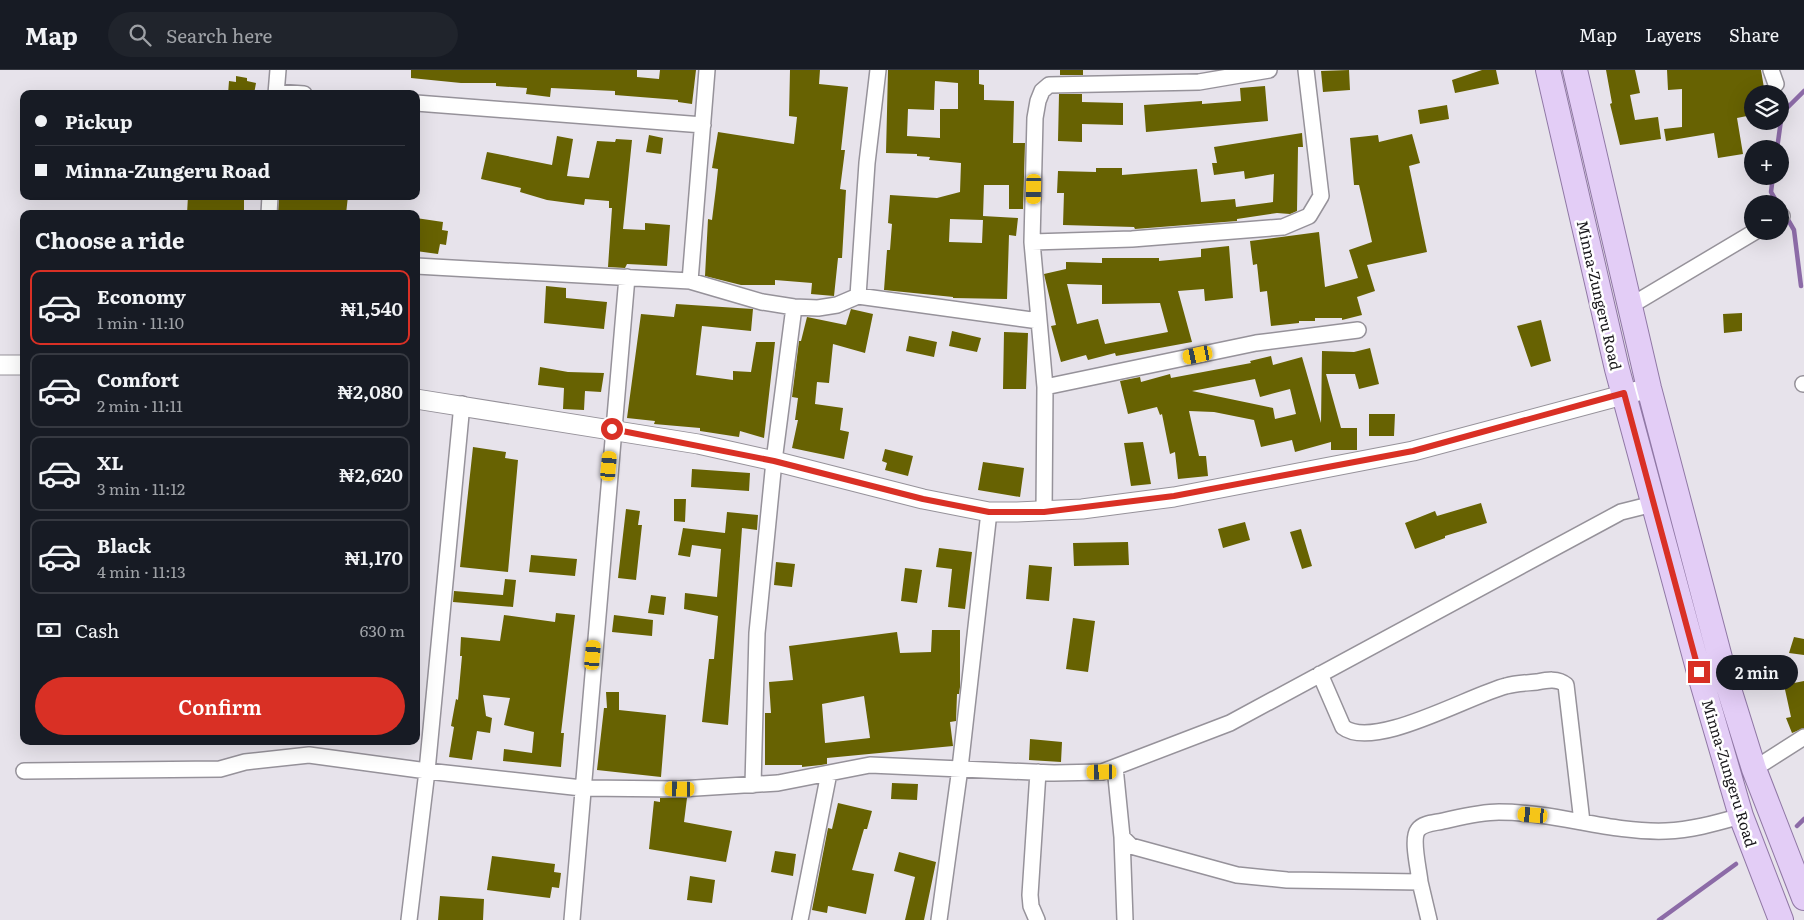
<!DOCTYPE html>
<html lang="en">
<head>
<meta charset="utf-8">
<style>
  :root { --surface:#171b24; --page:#20242c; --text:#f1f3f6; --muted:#9ea1a6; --line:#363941; --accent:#d93025 }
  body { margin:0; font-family:Literata,serif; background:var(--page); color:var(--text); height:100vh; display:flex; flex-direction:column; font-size:19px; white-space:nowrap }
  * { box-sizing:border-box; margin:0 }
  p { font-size:16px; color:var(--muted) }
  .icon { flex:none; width:28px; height:28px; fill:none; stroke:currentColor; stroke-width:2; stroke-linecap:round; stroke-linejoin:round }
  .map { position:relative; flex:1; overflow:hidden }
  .side { position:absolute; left:20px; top:140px; width:400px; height:535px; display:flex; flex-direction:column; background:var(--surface); border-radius:10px; box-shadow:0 5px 20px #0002 }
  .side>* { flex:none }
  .guide { position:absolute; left:20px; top:20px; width:400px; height:110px; border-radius:10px; box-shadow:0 5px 20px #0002; display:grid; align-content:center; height:110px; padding:0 15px; background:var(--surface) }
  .tools { position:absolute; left:1744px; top:15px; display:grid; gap:10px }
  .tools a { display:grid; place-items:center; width:45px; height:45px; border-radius:50%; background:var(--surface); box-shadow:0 5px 20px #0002; font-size:25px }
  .end { position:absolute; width:22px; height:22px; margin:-11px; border:6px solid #d93025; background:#fff; box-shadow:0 0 0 2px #fff }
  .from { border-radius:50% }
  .bubble { position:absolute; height:35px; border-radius:18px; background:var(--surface); box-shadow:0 5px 20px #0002; font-size:16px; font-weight:600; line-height:35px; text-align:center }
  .car { position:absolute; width:15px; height:30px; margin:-15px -8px; border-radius:6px; box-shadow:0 0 4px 1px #0007; background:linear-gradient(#f5c518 24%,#345 0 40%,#f5c518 0 76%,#345 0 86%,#f5c518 0) }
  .guide b { display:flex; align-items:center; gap:18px; height:48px; font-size:19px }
  .guide b+b { border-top:1px solid var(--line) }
  .guide i { width:12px; height:12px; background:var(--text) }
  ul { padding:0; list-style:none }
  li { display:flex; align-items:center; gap:15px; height:75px; margin:0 10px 8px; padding:0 5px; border:2px solid var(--line); border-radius:10px }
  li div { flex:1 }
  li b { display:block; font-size:19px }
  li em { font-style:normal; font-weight:600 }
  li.selected { border-color:var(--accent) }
  li>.icon { width:45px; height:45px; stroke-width:1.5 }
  h2 { padding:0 15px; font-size:22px; line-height:60px }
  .pay { display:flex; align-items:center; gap:12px; height:55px; padding:0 15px; font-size:19px }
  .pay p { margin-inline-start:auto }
  .action { display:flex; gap:10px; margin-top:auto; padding:10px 15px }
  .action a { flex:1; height:58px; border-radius:30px; background:var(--accent); color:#fff; font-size:20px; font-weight:600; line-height:58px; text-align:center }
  header { display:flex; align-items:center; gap:30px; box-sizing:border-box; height:70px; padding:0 25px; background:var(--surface); border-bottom:1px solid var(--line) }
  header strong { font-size:24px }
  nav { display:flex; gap:28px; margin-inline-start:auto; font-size:18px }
  .search { width:350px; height:45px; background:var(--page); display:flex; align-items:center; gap:12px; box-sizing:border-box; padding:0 18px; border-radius:28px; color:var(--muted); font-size:19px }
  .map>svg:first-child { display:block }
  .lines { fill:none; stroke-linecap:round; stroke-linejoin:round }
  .stream { stroke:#8c6ba7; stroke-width:4.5 }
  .building { fill:#676202; fill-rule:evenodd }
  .minor-casing { stroke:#96929a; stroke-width:18 }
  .tertiary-casing { stroke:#96929a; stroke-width:21 }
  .primary-casing { stroke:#9078a5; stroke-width:26 }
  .minor { stroke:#fff; stroke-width:15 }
  .tertiary { stroke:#fff; stroke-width:19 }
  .primary { stroke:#e3cdf6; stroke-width:24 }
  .route { stroke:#d93025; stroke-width:6 }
  .labels { text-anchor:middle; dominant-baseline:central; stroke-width:5; stroke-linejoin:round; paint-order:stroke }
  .street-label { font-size:15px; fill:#19181b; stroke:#fff }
</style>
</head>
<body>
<header>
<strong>Map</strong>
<div class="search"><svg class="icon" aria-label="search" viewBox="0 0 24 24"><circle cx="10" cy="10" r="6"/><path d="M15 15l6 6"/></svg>Search here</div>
<nav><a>Map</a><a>Layers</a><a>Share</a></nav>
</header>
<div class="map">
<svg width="1804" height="850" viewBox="0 0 1804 850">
  <rect width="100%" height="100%" fill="#e7e3eb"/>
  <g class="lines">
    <path class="stream" d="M1777,79L1782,43L1804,21
      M1773,106L1771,122L1778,134
      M1780,136L1794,160L1801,216
      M1797,756L1804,749
      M1659,850L1736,794"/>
  </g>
  <path class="building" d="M411,0H637V7L659,9L660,0H696L692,34L678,32V30L615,25V21L551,18L550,27L526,24L527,18L496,16V13H461L411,8Z
    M790,0H820L819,14L848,17L841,80H845L840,119L846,120L842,188H838L834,226L811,224L812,213L775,210V215H741L705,206L708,149L712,150L716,118L718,99L712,98L718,62L794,74L797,47L789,46Z
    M888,0H979V14L984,15V30L1014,31L1013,73H1025L1023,139H1009V115H984L983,146L1018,148L1016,166L1009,165L1007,229L953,228V227L884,220L887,180H890L892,154L888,153L890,125L937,128L960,122L961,93L929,90L930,87L917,86V84L886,83ZM935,11L958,13V39H940V68L907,66L908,39L934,40ZM950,149L983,150L982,173L949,172Z
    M1060,0H1083V5H1060Z
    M1349,0L1350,20L1323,22L1321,1Z
    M1482,0H1496L1499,14L1455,23L1452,10Z
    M1606,0H1635L1640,23L1630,25L1635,50L1658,47L1661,69L1620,75L1610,34L1612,33Z
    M1667,0H1761L1765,24H1752V45L1737,48L1743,84L1718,88L1714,63L1666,71L1664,59L1682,57V19L1668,20Z
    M236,6L247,8V11L256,13L254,24H228L229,11L236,12Z
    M1265,16L1268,51L1146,62L1144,35L1202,31V34L1241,31L1240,18Z
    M1059,24H1082V32L1123,33V55L1082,54V72L1058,71Z
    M1447,35L1449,49L1420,54L1418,40Z
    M1302,63L1303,77H1298L1297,141L1290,144L1277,143L1237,149V151L1135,159L1134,157L1063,155L1064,123H1057L1058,101L1096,102V98H1122V105L1197,99L1201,132L1235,129L1236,137L1273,132L1274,104L1245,109L1244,101L1214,105L1212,93H1217L1214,77Z
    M1412,64L1420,93L1409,96L1427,182L1367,195L1375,221L1357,227L1362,245L1342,250V248H1315V251H1299V253L1271,256L1267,221L1260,222L1257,194L1253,195L1250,171L1319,162L1325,217L1358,208L1349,180L1372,172L1359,115H1354L1350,68L1378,65L1379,72Z
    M649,65L663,68L661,84L646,82Z
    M557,66L573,69L567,106L589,108L597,71L615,72L616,69L632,70L623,159L645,160V153L670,155L667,196L627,194L625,198L608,197L612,138H609V131L585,129L584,135L547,130L520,122L521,118L481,109L487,82L552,95Z
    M188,126H244V144H187Z
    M279,126H348L346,144H278Z
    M416,148L443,152L442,160L448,161L446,175L440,174L438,184L416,181Z
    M1229,176L1233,228L1205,231L1204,219L1178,221L1192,272L1116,286L1115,283L1088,290L1086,285L1061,292L1051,256L1056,255L1044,204L1066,199V192L1102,193V188H1159V191L1201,187V179ZM1067,214L1102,215V234L1160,233L1168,262L1105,274L1098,249L1077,254Z
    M546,216L566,218V228L607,232L604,259L544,253Z
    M676,234L753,239L751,261L702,256L696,305L733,310V301L751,302L756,272H775L764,368L740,361L739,367L700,361V358L654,354L655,351L627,348L641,244L674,247Z
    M851,239L873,244L865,283L833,274L829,313L817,312L815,334L843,338L840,360L849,362L844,389L792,378L798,350H795L798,328L792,327L799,271H801L807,247L846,255Z
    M1742,243V261L1724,263L1723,244Z
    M1541,250L1551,291L1531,297L1517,256Z
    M952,261L981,268L977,282L949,276Z
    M1004,262L1028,263L1026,319H1003Z
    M909,266L937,272L934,287L906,281Z
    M1370,278L1379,314L1359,319L1355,304H1326L1341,358H1357V380H1331V372L1295,382L1292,370L1261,377L1254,350L1214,342L1189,341L1199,386H1206L1208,406L1178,409L1175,382L1170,384L1162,344L1160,345L1157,337L1128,344L1120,311L1140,307L1141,312L1170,304L1171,308L1251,293L1250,291L1271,286L1273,295L1302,287L1321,353L1322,281L1354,282ZM1255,309L1260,327L1290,319L1296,344L1275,349L1273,338L1192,321Z
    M540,297L568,302L604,303L601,322L585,321L584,340L563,339L564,318L538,315Z
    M1369,344H1395L1394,366H1369Z
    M1143,372L1151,414L1131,416L1124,373Z
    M473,377L506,382L505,388L518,390L508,502L460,497Z
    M885,379L913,386L908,406L885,400L887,393L882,391Z
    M983,392L1024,398L1020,427L978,420Z
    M692,399L750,403L749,421L691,417Z
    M674,429H686L685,452L674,451Z
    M1481,433L1487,453L1445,466V468L1415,479L1405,453L1435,441L1437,446Z
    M626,439L640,441L638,455H642L636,510L618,508Z
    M727,442L758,445L757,460L742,458L728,655L702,652L709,589H714L718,546L684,539L685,523L717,527L721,479L692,475L690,487L678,485L683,458L725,463Z
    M1245,452L1250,470L1223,478L1218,459Z
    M1301,459L1312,496L1302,499L1290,462Z
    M1128,472L1129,495L1074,496L1073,473Z
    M939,478L972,482L965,539L948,537L952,499L936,497Z
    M531,485L577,489L575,506L529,502Z
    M776,492L795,494L792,517L774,515Z
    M1029,495L1052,497L1049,531L1026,529Z
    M905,498L922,500L917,533L901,531Z
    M505,509L516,510L513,537L453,532L454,521L503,525Z
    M651,525L666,527L664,545L648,543Z
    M556,543L575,545L561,663H564L561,697L503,691L504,679L532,683L534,662L504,655L510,628L483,625L486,646L492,648L490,663L477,661L472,690L449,687L454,657L451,656L456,629L458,630L462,586H460L461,567L500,571L504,545L555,552Z
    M614,545L653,550L652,566L612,562Z
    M1073,548L1095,551L1088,602L1066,599Z
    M932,560H960V617L959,624H957L956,651L950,652L953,676L827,688V694L821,695L802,697V695H765V643H771L769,612L793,610L789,576L897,562L900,583L931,582ZM864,626L870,668L825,673L822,634Z
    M1794,567L1804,569V585L1789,583Z
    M1804,611V658L1792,663L1786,648L1791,647L1784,615Z
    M606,622H619V640L666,645L661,707L597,700L604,638H607Z
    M1030,669L1062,672L1061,692L1029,690Z
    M892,713L918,714L917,730L891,729Z
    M660,728H687L684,752L732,761L726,792L649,779L654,731L660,732Z
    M838,733L872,741L867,759H864L852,800L874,804L866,844L828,836L827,843L812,840L828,758L832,759Z
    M775,781L796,784L793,806L771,802Z
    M899,782L936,792L924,850H905L915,807L894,801Z
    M492,786L555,794L554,802L561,803L559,818L552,817L550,828L487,820Z
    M690,806L715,810L712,833L687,830Z
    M440,826L484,829L483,850H438Z"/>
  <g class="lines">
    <g class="minor-casing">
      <path id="minor" d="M1771,0L1776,14
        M276,22L304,24
        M276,24L278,0
        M416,33L703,55
        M269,144L270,126
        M1780,147L1782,146
        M1032,172L1132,169L1283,157L1309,146L1321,126L1306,0
        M416,196L690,211L762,232L794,237L818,238L837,235L858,226L1039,251
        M690,211L707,0
        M858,226L867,93L878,0
        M1630,236L1756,161
        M1803,314H1804
        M1045,317L1256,273L1358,260
        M1044,442L1045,317L1032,172L1035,48L1038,31L1042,21L1049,15L1199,12L1269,0
        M1320,604L1343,657C1374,681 1470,625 1506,616C1516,613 1527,613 1537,612C1547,610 1558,608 1566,615L1582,752
        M1115,697L1122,767L1131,776L1237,805L1287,810L1420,812L1429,850
        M1754,699L1804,667
        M24,701L220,699L245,692L309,685L427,701L582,718L680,719L778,713L870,695L1054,703L1102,702L1230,653L1621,442L1653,434
        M753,715L757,563L774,391L794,237
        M1122,767L1125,850
        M1420,812C1419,800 1411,769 1418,760C1423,753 1435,753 1443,751C1461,747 1480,742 1499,742C1556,742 1610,763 1666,761C1692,760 1716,753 1741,746
        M409,850L427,701L462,334
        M572,850L627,207
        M800,850L829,703
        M939,850L960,698L989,442
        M1037,850L1031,836L1030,825L1038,702"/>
    </g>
    <g class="tertiary-casing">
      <path id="tertiary" d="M0,295H24
        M416,329L698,374L774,391L923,429L989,442H1017L1082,439L1174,427L1413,381L1649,318"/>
    </g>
    <g class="primary-casing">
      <path id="primary" d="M1548,0L1617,299L1699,602L1741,746L1781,850
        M1575,0L1649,318L1724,603L1754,699L1804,828"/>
    </g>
    <use href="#minor" class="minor"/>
    <use href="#tertiary" class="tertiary"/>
    <use href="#primary" class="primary"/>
  </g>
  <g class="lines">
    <path class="route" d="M612,359L774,391L923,429L989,442H1044L1174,426L1413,381L1624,323L1699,602"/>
  </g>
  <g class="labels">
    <g class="street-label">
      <text transform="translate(1600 225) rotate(77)">Minna-Zungeru Road</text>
      <text transform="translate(1730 703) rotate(73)">Minna-Zungeru Road</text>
    </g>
  </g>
</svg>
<div class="tools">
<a><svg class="icon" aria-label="layers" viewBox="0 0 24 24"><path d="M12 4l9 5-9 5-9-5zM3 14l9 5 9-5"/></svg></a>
<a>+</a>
<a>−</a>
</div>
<i class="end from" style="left:612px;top:359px"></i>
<i class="end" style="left:1699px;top:602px"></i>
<div class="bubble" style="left:1716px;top:585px;width:82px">2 min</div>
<i class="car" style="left:1034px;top:119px;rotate:181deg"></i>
<i class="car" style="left:1198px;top:285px;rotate:258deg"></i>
<i class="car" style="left:609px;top:396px;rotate:5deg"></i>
<i class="car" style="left:593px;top:585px;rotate:5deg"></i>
<i class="car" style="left:1102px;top:702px;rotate:269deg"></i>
<i class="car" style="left:680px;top:719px;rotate:271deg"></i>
<i class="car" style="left:1533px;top:745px;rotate:275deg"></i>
<div class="guide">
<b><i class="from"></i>Pickup</b>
<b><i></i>Minna-Zungeru Road</b>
</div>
<section class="side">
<h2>Choose a ride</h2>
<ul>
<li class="selected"><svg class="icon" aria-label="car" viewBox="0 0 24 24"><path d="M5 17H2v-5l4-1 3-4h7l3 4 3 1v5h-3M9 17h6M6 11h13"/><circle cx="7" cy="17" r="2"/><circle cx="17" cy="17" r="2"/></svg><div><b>Economy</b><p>1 min · 11:10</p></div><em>₦1,540</em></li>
<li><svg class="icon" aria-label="car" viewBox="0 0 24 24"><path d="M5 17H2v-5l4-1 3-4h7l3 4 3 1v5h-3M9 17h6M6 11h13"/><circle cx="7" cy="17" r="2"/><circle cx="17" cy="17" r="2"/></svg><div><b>Comfort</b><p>2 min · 11:11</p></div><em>₦2,080</em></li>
<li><svg class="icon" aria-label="car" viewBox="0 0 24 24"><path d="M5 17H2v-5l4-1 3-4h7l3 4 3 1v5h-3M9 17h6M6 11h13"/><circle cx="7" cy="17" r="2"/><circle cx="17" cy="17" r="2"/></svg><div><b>XL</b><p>3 min · 11:12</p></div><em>₦2,620</em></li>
<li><svg class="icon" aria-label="car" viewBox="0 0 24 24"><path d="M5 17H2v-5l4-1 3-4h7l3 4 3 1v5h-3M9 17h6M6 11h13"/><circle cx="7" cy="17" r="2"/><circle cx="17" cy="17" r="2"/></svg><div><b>Black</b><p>4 min · 11:13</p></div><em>₦1,170</em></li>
</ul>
<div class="pay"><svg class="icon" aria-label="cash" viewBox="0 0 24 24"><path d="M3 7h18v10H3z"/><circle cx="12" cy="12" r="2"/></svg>Cash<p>630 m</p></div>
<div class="action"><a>Confirm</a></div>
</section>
</div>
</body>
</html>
